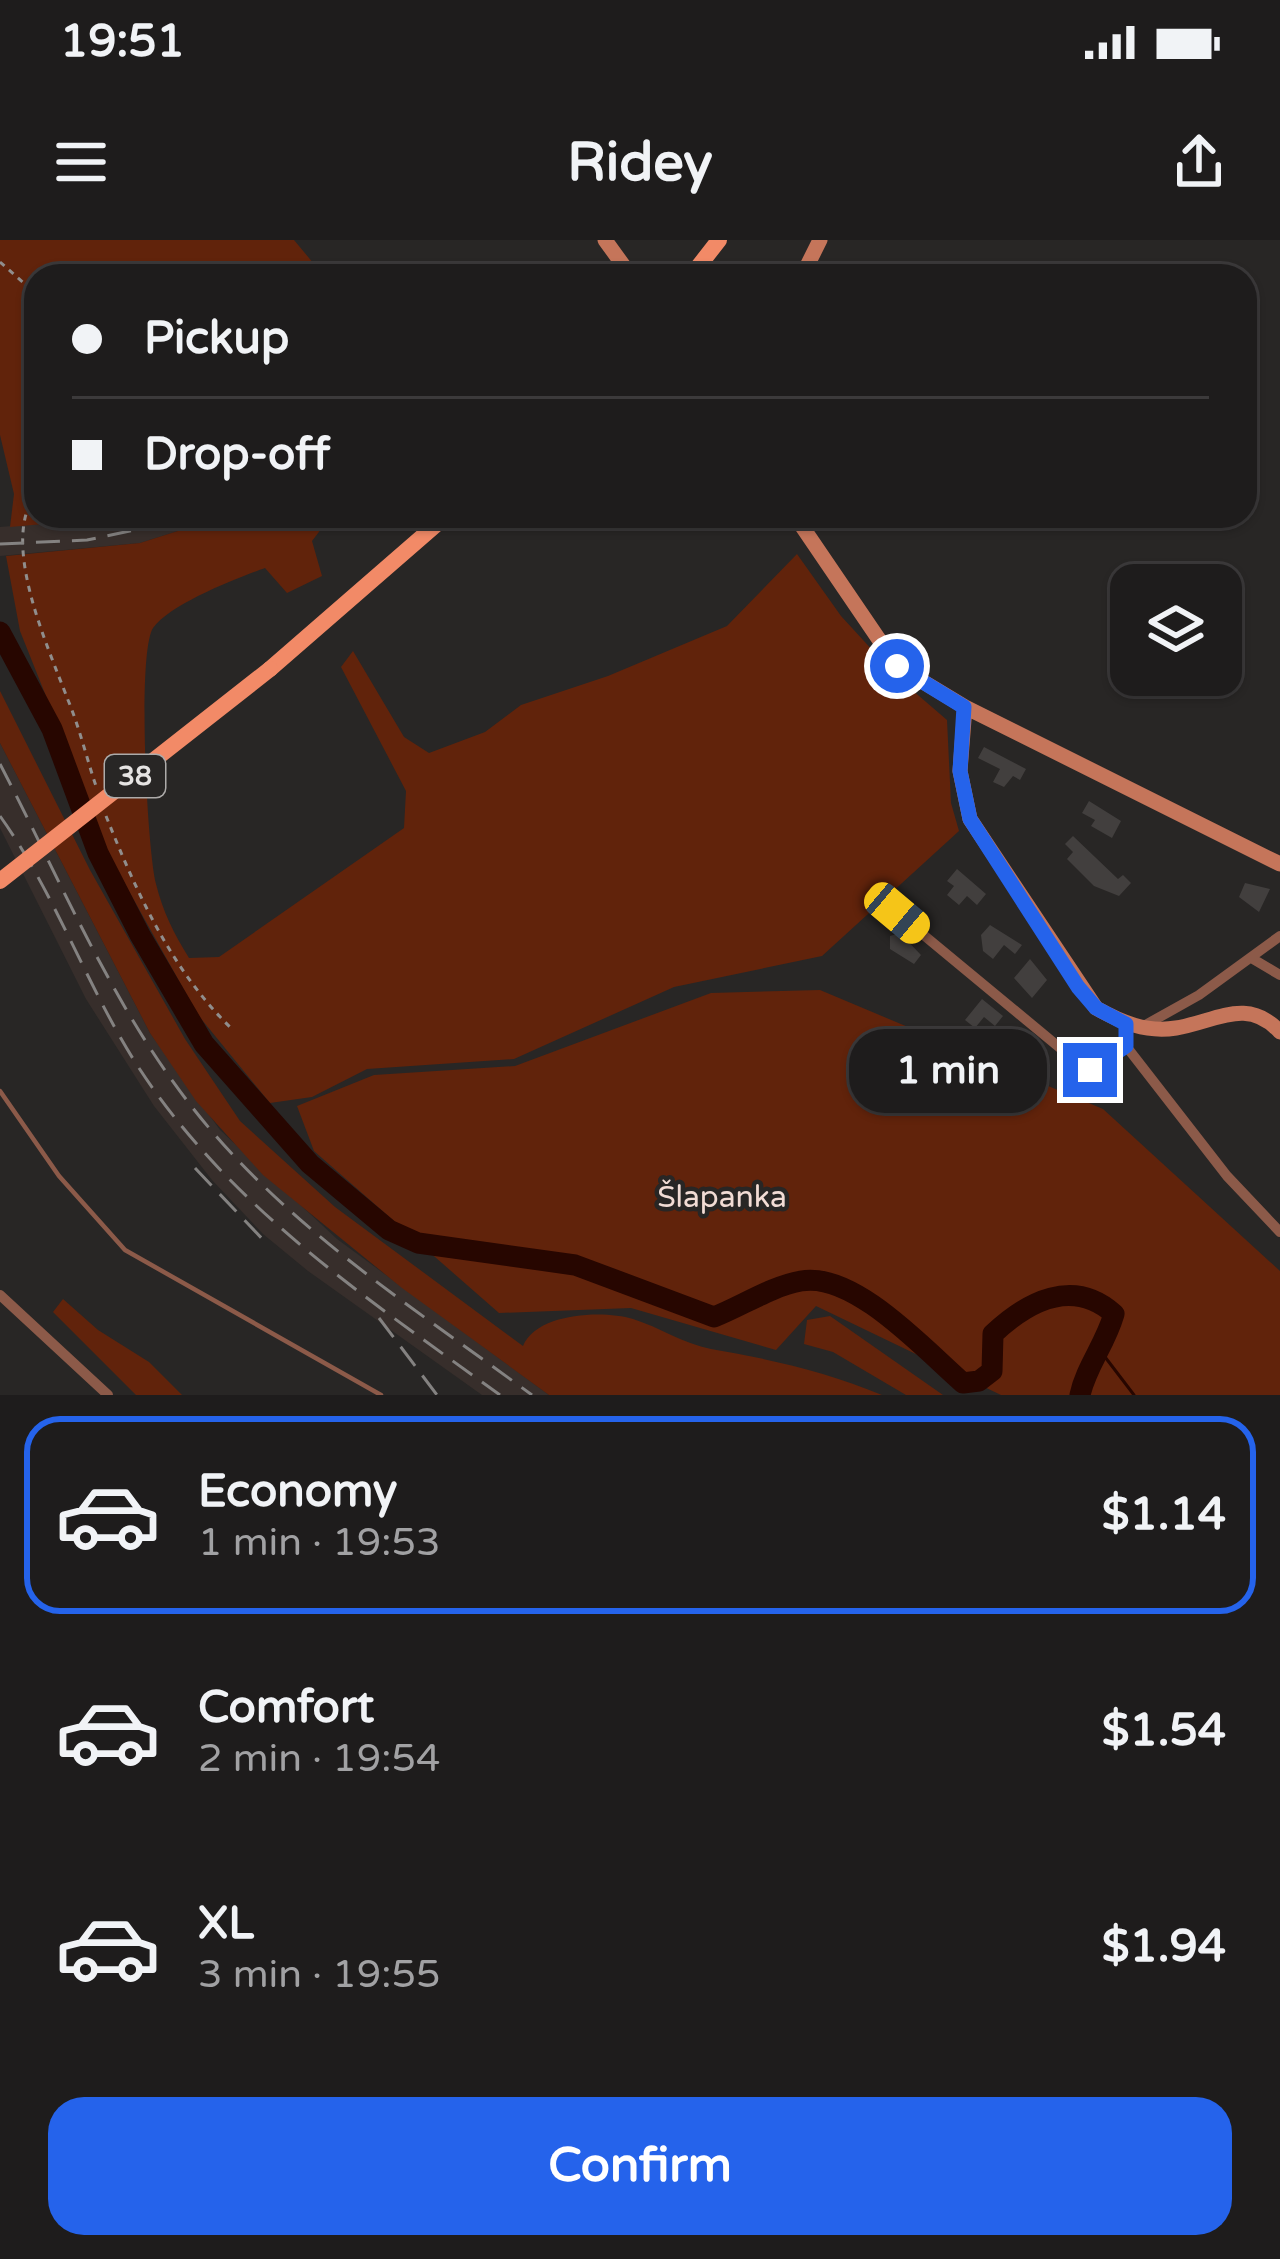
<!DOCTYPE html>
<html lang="en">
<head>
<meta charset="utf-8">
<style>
  :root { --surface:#1e1c1c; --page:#2b2929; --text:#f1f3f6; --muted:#a1a1a3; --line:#3c3a3b; --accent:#2563eb }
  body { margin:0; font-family:"Varela Round",sans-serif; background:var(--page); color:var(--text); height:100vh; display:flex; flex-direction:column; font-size:45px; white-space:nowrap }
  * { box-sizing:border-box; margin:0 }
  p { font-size:39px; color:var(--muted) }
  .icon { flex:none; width:66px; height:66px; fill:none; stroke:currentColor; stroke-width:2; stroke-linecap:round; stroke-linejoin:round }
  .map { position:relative; height:1155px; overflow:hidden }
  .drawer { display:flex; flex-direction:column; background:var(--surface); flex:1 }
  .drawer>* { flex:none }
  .hud { position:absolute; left:24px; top:24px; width:1233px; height:264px; border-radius:36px; box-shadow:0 3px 9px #0004,0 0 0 3px var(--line); display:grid; align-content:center; height:264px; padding:0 48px; background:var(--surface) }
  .tools { position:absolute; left:1110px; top:324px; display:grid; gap:24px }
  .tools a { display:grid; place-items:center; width:132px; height:132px; border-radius:24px; background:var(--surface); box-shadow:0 3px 9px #0004,0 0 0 3px var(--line); font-size:60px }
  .end { position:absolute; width:54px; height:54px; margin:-27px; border:15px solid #2563eb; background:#fff; box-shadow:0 0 0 6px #fff }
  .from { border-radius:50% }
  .bubble { position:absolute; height:84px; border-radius:36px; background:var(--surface); box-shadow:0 3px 9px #0004,0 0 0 3px var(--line); font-size:39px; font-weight:800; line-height:84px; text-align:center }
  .car { position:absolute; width:36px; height:72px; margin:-36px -18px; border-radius:15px; box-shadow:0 0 9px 3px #0007; background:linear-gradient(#f5c518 24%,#345 0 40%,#f5c518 0 76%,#345 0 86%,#f5c518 0) }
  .hud b { display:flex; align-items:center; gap:42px; height:114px; font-size:45px }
  .hud b+b { border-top:3px solid var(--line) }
  .hud i { width:30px; height:30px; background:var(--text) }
  ul { padding:21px 0 0; list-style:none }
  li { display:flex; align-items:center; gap:36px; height:198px; margin:0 24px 18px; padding:0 24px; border:6px solid transparent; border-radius:36px }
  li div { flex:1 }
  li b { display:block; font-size:45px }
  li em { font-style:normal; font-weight:800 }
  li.current { border-color:var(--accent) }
  li>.icon { width:108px; height:108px; stroke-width:1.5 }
  .cta { display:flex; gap:24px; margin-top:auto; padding:24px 48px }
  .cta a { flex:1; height:138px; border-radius:36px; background:var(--accent); color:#fff; font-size:48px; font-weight:800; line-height:138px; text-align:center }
  .status { display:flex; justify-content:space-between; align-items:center; height:84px; padding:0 60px; background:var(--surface); direction:ltr }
  .status svg { height:33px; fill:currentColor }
  header { display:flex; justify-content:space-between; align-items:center; height:156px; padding:0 48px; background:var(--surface); font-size:54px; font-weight:800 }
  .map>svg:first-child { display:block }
  .built { fill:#372e2b }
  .green { fill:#61230b }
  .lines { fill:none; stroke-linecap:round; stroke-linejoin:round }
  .stream { stroke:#270600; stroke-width:3 }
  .river { stroke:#270600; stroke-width:21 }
  .building { fill:#423f3e }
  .path { stroke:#908e8d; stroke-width:3; stroke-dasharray:6 6; stroke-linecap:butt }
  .lane { stroke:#8c5a49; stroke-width:4.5 }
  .street { stroke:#8c5a49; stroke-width:10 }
  .secondary { stroke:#c5755a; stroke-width:15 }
  .primary { stroke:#f28a67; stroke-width:16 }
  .rail { stroke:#848281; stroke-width:3; stroke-dasharray:24 12; stroke-linecap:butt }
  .primary-bridge { stroke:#f28a67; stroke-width:16 }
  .route { stroke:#2563eb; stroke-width:15 }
  .labels { text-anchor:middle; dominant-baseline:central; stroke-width:9; stroke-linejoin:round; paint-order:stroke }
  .shield { fill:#282625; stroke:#adabaa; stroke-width:3 }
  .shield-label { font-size:27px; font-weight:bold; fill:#e6e4e3 }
  .park-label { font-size:30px; fill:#f2dcd5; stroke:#282625 }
</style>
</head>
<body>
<div class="status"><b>19:51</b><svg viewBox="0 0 49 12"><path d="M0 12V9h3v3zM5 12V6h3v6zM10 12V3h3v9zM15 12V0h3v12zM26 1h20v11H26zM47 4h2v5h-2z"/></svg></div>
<header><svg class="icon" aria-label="menu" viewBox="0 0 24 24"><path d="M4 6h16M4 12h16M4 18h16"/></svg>Ridey<svg class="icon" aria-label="share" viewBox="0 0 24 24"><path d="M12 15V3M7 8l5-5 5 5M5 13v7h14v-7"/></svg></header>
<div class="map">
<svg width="1280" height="1155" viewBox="0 0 1280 1155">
  <rect width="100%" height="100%" fill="#282625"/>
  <path class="built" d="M132,276H225L140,303L0,316V287Z
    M0,503L150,793L220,890L337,999L549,1155H482L308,1031L263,994L212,940L154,866L86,759L0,588Z"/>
  <path class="green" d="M0,0H294L324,36H36V276H132L10,287L14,254L0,195Z
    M225,276H339L328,280L312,301L322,336L287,353L265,328C237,338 170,364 153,388C137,413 147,609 156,644C163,672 174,694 189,718L219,717L404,588L406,551L341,427L353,411L404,497L429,513L485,492L521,465L608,436L727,386L797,314L841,376L897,437L947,480L951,563L959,591L822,716L674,747L514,819L367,829L312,857L270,863L198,775L111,619L20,391L6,316L140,303Z
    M0,451L90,630L185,799L240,881L335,967L523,1106C537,1073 602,1070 633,1079C659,1087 684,1104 711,1109C770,1119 827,1132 882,1155H549L402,1048L263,935L196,861L150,793L0,503Z
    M820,750L1103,869L1280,1031V1155H1001L816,1066L776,1110L631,1068L499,1073L314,911L297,866L374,835L515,826L711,753Z
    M63,1059L98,1090L149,1122L182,1155H136L53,1072Z
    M830,1076L943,1155H906L833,1112L804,1104L807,1080Z"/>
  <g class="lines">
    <path class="stream" d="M1102,1113L1134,1155"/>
    <path class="river" d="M0,392L52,489L98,613L140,695L204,804L310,924L389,990L418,1003L575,1025L714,1077C742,1066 772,1046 801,1041C854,1031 926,1111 963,1143L979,1141L992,1131L993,1094C1027,1062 1073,1037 1114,1074C1105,1105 1086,1127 1080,1155"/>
  </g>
  <path class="building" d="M984,507L1026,529L1020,540L1013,536L1004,547L993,542L1000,529L978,518Z
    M1089,561L1121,581L1112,598L1091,586L1095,580L1082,573Z
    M1073,596L1118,639L1123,635L1131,643L1119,656L1094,646L1067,619L1073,612L1065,604Z
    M957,629L986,654L977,665L967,656L959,665L947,655L954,646L947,641Z
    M1245,643L1270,649L1259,672L1239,657Z
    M990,685L1022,705L1015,714L1004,705L993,719L983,711L981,695Z
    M900,693L921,715L914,724L890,709V696Z
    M1030,719L1047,740L1032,758L1014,738Z
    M982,759L1003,776L995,786L984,777L975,788L965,780Z"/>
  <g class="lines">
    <path class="path" d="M0,22L36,54
      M36,253C0,302 46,402 68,460C80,489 87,520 97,549
      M106,576C137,653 171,730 232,789"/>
    <path class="lane" d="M0,851L59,936L125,1010L381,1155"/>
    <path class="street" d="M897,673L1083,827L1097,829L1126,806
      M1253,719L1280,735
      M1127,784L1126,806L1227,936L1280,992
      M1140,788L1199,755L1280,696
      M0,1055L108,1155"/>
    <path class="secondary" d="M605,0L631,36
      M802,36L820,0
      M795,276L897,426L965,467L1280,624
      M965,467L960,531L970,579L1096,768C1121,782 1146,793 1176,788C1215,782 1247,756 1280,792"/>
    <path class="primary" d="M691,36L719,0
      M270,429L446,276"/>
    <path class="rail" d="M0,304L87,300L201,276
      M0,524C60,639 111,764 192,867C284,985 412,1067 532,1155
      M0,576C55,653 86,745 137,825C229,967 365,1057 500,1155
      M195,928L269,1006
      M379,1078L437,1155"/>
    <path class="primary-bridge" d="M0,641L270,429"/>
  </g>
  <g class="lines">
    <path class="route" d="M897,426L964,467L960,531L970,579L1078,747L1096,768L1126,784V806L1090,830"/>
  </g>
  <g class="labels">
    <rect class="shield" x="105" y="515" width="60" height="42" rx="9"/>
    <g class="shield-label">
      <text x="135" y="536">38</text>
    </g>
    <g class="park-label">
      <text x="722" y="957">Šlapanka</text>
    </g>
  </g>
</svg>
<div class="tools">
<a><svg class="icon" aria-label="layers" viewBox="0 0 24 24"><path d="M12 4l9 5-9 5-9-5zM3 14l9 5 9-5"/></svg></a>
</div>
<i class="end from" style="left:897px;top:426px"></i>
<i class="end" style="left:1090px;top:830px"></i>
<div class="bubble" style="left:849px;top:789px;width:198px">1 min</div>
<i class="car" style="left:897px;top:673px;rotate:130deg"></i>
<div class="hud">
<b><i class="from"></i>Pickup</b>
<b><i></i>Drop-off</b>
</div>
</div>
<section class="drawer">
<ul>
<li class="current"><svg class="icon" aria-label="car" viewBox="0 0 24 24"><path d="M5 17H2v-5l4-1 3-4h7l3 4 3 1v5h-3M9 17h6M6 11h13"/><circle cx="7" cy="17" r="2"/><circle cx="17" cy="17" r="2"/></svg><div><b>Economy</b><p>1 min · 19:53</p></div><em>$1.14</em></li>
<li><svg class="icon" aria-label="car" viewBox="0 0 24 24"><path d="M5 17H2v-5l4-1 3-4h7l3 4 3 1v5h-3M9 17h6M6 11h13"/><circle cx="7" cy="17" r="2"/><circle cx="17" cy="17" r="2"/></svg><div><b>Comfort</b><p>2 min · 19:54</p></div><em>$1.54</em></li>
<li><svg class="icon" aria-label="car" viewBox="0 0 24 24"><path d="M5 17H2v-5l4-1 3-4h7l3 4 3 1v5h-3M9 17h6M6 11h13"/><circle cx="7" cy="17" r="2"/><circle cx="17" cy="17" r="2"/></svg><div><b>XL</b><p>3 min · 19:55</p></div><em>$1.94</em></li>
</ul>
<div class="cta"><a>Confirm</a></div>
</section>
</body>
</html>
